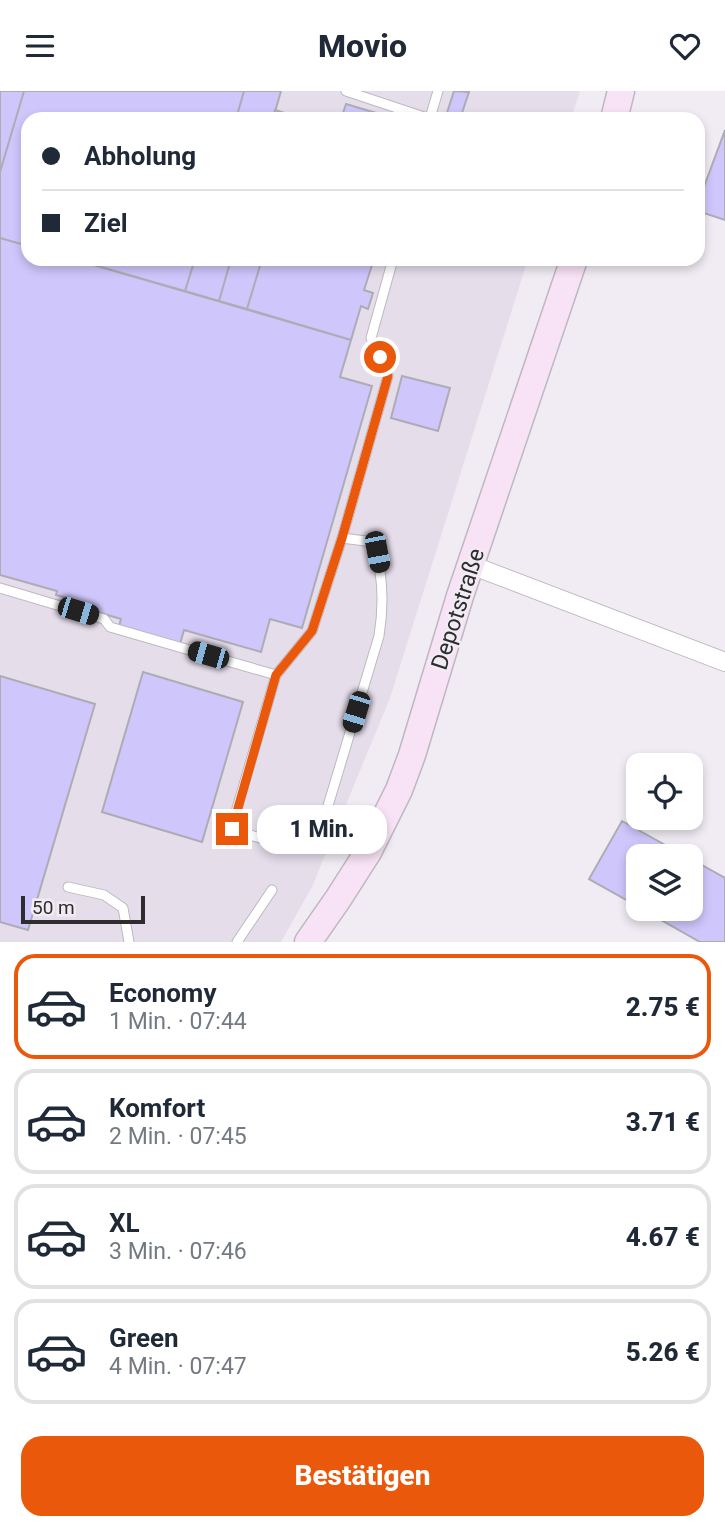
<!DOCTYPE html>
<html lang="de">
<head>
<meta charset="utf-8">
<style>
  :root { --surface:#fff; --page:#f6f6f7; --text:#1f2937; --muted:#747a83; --line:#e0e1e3; --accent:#ea580c }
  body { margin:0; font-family:Roboto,sans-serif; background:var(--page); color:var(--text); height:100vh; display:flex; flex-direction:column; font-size:26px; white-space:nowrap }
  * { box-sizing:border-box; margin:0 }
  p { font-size:23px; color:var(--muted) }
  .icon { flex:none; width:38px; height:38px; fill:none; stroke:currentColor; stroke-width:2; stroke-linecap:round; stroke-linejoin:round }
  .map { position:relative; height:851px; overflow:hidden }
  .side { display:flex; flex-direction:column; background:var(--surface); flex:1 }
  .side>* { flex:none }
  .hud { position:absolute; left:21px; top:21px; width:684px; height:154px; border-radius:21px; box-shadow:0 4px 10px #0003; display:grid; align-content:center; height:154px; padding:0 21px; background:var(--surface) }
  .fabs { position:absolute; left:626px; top:662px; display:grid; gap:14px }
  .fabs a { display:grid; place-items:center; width:77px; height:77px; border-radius:14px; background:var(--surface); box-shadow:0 4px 10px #0003; font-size:35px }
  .scale { position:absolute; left:21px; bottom:18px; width:124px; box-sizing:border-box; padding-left:7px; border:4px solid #2e2c2f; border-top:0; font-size:19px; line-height:24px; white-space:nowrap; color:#2e2c2f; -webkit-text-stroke:5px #f1ecf4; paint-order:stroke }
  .end { position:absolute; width:32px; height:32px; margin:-16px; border:9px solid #ea580c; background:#fff; box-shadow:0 0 0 4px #fff }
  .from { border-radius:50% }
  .bubble { position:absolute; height:49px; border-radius:21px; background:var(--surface); box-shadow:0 4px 10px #0003; font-size:23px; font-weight:800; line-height:49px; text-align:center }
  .car { position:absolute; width:21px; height:42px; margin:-21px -10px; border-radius:9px; box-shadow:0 0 5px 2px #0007; background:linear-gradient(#222 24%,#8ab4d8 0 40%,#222 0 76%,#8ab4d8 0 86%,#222 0) }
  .hud b { display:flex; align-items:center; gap:24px; height:66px; font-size:26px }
  .hud b+b { border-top:2px solid var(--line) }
  .hud i { width:18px; height:18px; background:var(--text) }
  ul { padding:12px 0 0; list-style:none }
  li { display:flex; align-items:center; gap:21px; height:105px; margin:0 14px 10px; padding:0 7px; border:4px solid var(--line); border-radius:21px }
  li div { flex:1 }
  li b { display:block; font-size:26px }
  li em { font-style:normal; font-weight:800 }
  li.on { border-color:var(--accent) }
  li>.icon { width:63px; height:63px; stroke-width:1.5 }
  .primary-button { display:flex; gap:14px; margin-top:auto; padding:14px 21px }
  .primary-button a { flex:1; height:80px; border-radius:21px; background:var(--accent); color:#fff; font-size:28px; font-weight:800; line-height:80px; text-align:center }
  header { display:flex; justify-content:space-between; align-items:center; height:91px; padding:0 21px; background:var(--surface); font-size:32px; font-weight:800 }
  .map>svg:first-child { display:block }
  .built { fill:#e6ddeb }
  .building { fill:#cfc6fb; stroke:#adacb4; stroke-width:2 }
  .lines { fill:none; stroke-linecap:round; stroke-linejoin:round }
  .service-casing { stroke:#bdb8c0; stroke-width:11 }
  .minor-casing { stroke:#bdb8c0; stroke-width:20 }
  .secondary-casing { stroke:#bdb8c0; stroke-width:29 }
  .service { stroke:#fff; stroke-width:9 }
  .minor { stroke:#fff; stroke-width:18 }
  .secondary { stroke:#f8e2f5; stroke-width:26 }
  .route { stroke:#ea580c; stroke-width:9 }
  .labels { text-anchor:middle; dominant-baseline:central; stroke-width:5; stroke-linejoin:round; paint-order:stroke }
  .street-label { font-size:23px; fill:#2e2c2f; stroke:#f1ecf4 }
</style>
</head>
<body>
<header><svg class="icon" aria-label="menu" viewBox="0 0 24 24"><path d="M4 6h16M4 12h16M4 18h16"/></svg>Movio<svg class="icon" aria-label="heart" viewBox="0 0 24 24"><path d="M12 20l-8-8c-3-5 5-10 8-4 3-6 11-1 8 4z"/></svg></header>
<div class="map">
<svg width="725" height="851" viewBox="0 0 725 851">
  <rect width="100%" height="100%" fill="#f1ecf4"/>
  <path class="built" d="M0,0H580L571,28H28V168H528L390,607L312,796L281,851H0Z"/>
  <path class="building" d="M0,0H24L0,81Z
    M24,0H244L236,28H28V155L0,147V81Z
    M244,0H281L273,28H236Z
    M454,0L469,1L460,28H445Z
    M346,13L383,24L382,28H341Z
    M275,19L304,28H273Z
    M725,39V129L698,120V112Z
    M0,147L28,155V168H73L351,249L340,286L372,295L302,537L270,528L261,561L184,539L180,553L119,535L121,528L70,513L71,508L56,504L57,500L0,484Z
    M73,168H195L185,200Z
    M195,168H231L219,210L185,200Z
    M231,168H262L247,218L219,210Z
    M262,168H374L364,199L373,202L368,218L361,215L351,249L247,218Z
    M402,285L450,297L438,340L391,327Z
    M143,581L243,611L202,751L102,721Z
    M0,585L95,613L28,839L0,831Z
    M622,730L685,765H639V816L589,788Z
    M691,768L725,787V851H700L640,817H691Z"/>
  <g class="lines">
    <g class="service-casing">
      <path id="service" d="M346,0L430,28
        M430,27L438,0
        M0,497L104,528L110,536L276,584L231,738L276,752
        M276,584L312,540L342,447L388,285L371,247L393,168
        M318,748L379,545C384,514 383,481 373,451L342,447
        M68,796L104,804L123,817L129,851
        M237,851L272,799"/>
    </g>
    <g class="minor-casing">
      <path id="minor" d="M471,474L725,571"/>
    </g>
    <g class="secondary-casing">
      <path id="secondary" d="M614,28L621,0
        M308,851L338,808L368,761L399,699L412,664L460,505L574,168"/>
    </g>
    <use href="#service" class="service"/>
    <use href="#minor" class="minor"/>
    <use href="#secondary" class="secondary"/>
  </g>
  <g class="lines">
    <path class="route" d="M232,738L276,584L312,540L342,447L388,285L380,266"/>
  </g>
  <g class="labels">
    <g class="street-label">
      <text transform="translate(458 518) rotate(-72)">Depotstraße</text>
    </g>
  </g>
</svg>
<div class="fabs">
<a><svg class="icon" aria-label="locate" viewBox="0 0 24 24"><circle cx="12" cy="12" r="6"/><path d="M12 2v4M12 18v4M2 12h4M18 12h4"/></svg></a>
<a><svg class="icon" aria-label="layers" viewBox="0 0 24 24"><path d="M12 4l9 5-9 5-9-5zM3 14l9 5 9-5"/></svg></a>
</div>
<div class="scale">50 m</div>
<i class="end from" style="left:380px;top:266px"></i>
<i class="end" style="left:232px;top:738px"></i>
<div class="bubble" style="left:257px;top:714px;width:130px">1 Min.</div>
<i class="car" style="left:377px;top:461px;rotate:169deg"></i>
<i class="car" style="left:78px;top:520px;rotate:107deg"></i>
<i class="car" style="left:208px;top:564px;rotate:286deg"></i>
<i class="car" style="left:356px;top:621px;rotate:197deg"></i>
<div class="hud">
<b><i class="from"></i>Abholung</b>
<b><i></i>Ziel</b>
</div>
</div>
<section class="side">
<ul>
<li class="on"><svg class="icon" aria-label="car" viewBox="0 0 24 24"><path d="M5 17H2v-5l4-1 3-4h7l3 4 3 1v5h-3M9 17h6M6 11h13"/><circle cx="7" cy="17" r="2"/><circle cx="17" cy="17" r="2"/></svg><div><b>Economy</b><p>1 Min. · 07:44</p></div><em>2.75 €</em></li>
<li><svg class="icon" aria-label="car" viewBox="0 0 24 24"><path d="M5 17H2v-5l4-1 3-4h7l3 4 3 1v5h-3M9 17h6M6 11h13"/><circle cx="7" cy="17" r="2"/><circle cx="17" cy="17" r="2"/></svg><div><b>Komfort</b><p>2 Min. · 07:45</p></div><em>3.71 €</em></li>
<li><svg class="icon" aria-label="car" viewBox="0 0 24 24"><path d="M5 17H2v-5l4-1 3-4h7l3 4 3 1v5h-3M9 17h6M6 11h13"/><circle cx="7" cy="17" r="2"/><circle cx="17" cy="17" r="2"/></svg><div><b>XL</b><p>3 Min. · 07:46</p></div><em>4.67 €</em></li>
<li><svg class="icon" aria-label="car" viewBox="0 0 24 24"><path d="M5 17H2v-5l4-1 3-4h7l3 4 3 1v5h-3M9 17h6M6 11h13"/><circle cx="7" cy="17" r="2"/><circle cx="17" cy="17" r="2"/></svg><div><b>Green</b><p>4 Min. · 07:47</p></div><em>5.26 €</em></li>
</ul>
<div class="primary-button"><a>Bestätigen</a></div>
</section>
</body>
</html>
